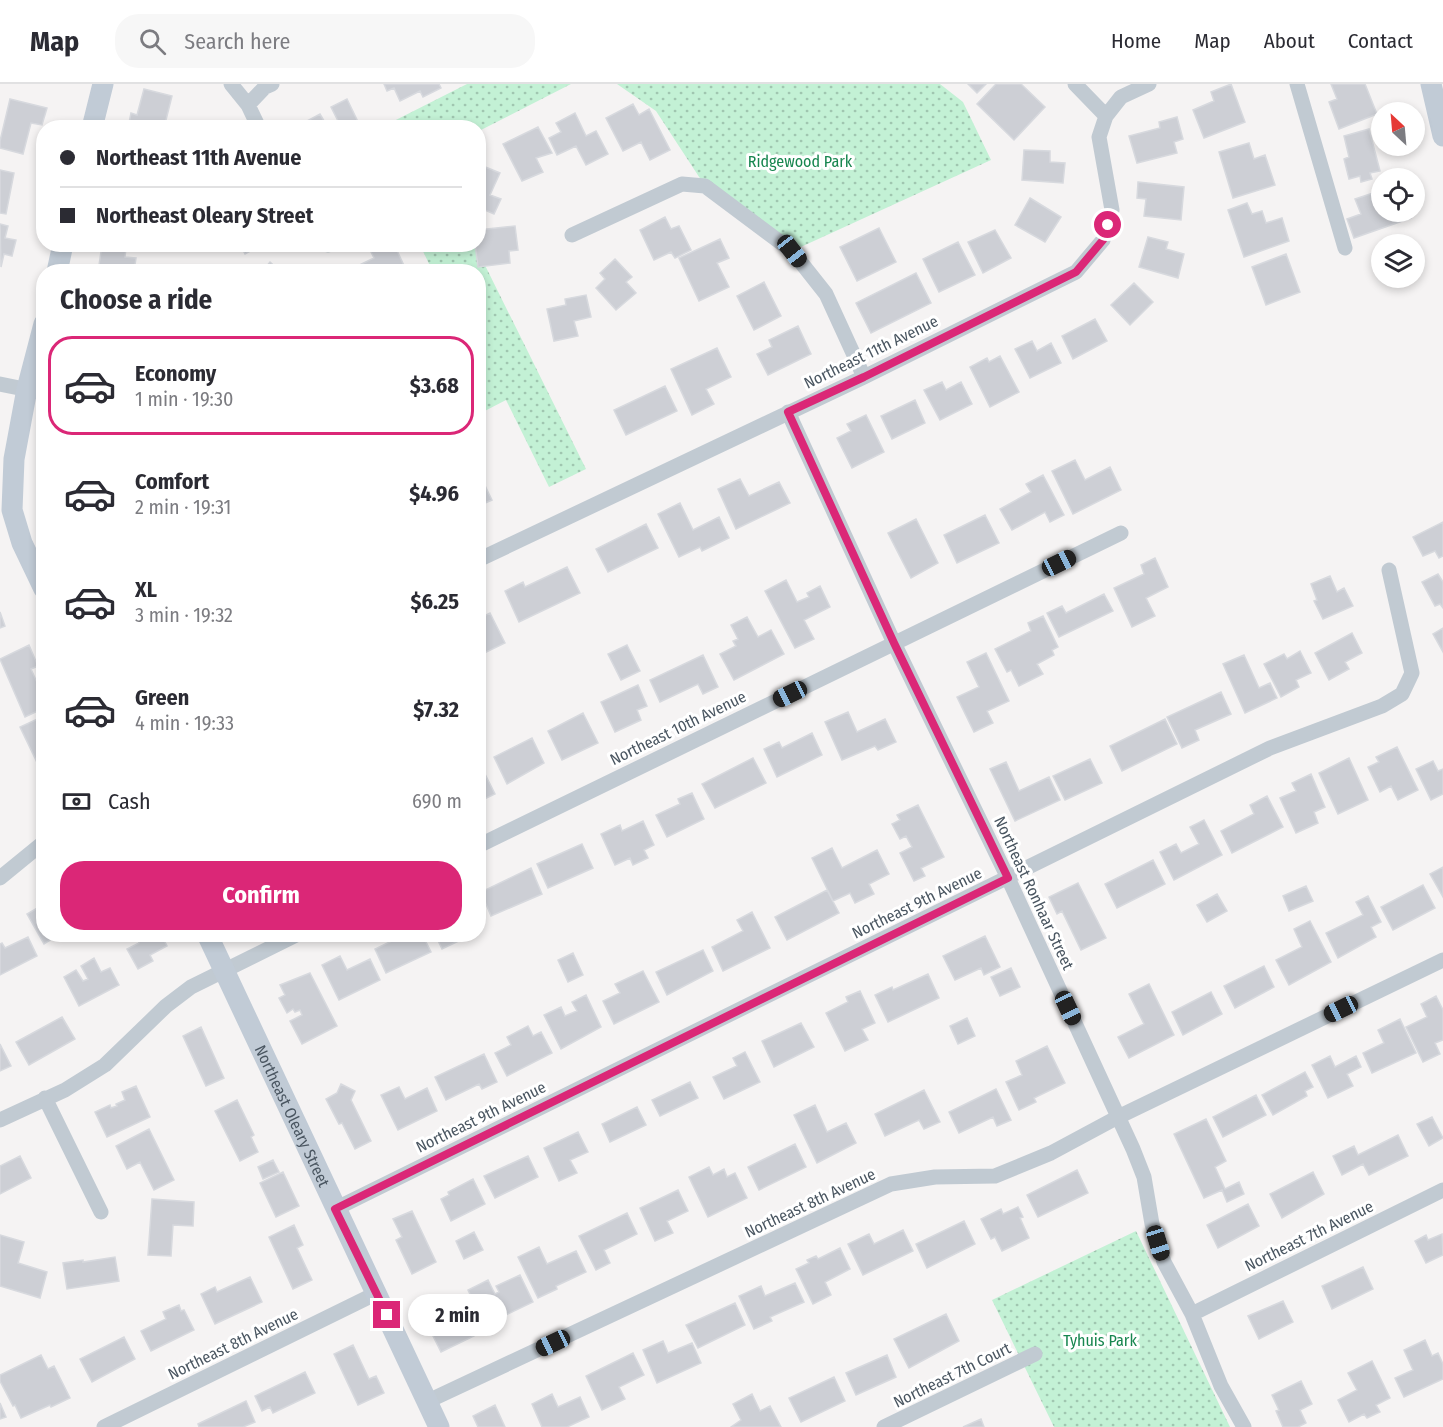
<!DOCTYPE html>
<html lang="en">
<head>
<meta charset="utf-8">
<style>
  :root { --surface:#fff; --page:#f7f7f7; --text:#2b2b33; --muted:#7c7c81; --line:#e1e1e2; --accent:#db2777 }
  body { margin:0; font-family:"Fira Sans Condensed",sans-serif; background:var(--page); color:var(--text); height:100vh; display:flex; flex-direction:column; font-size:22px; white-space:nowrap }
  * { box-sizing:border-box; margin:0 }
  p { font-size:20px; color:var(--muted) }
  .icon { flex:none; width:33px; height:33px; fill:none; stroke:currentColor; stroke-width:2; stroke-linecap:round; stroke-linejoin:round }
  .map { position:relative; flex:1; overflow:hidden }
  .sheet { position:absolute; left:36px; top:180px; width:450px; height:678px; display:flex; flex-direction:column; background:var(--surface); border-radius:24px; box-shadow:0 3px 9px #0003 }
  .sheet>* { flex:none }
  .top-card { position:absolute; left:36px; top:36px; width:450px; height:132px; border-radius:24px; box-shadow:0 3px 9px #0003; display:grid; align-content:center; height:132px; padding:0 24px; background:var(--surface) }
  .needle { width:39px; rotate:334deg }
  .buttons { position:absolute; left:1371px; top:18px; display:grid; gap:12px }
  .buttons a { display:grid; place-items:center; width:54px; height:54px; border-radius:50%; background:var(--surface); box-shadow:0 3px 9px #0003; font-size:30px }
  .end { position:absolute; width:27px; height:27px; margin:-14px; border:8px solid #db2777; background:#fff; box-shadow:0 0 0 3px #fff }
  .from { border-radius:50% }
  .bubble { position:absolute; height:42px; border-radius:21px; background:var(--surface); box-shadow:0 3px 9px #0003; font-size:20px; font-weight:700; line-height:42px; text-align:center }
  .car { position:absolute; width:18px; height:36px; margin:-18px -9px; border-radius:8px; box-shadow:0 0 4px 2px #0007; background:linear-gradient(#222 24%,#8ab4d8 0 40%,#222 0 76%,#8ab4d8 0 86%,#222 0) }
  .top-card b { display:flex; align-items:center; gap:21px; height:57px; font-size:22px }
  .top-card b+b { border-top:2px solid var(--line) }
  .top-card i { width:15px; height:15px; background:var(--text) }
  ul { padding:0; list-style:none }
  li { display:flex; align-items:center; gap:18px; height:99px; margin:0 12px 9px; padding:0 12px; border:3px solid transparent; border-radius:24px }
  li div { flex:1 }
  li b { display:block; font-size:22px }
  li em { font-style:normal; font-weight:700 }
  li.current { border-color:var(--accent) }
  li>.icon { width:54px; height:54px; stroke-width:1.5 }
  h2 { padding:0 24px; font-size:27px; line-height:72px }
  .pay { display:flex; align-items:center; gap:15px; height:66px; padding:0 24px; font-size:22px }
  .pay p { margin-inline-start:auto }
  .cta { display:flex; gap:12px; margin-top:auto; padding:12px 24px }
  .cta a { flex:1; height:69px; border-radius:24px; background:var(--accent); color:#fff; font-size:24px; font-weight:700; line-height:69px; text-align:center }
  header { display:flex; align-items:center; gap:36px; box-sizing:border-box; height:84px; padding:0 30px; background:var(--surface); border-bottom:2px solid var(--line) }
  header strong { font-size:28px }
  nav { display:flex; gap:33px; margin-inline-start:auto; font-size:21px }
  .search { width:420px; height:54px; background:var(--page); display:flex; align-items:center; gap:15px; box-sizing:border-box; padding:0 21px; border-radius:24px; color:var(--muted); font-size:22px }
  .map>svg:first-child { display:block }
  .park { fill:url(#park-dots) }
  .building { fill:#cdcfd5; stroke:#d7d9de; stroke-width:1.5 }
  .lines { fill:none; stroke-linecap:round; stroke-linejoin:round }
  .street { stroke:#c1cad2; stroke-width:15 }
  .secondary { stroke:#c1cbd6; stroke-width:21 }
  .route { stroke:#db2777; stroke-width:8 }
  .labels { text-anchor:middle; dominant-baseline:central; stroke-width:6; stroke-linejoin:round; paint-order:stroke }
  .park-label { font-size:16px; fill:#17864f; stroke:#fff }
  .street-label { font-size:16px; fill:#4a5661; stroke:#fff }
</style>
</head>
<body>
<header>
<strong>Map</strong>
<div class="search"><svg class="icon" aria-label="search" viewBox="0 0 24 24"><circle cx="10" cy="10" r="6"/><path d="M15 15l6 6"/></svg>Search here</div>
<nav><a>Home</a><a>Map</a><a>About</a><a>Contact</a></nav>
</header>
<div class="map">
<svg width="1443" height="1343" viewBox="0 0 1443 1343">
  <defs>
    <pattern id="park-dots" width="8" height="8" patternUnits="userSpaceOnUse" patternTransform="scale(1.5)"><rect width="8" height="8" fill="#c3f1d5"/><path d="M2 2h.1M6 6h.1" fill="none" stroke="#a0c6b0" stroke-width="1.8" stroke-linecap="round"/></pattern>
  </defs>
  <rect width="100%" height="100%" fill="#f5f3f3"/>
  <path class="park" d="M467,0H571L479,47L478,44L382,43Z
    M617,0H940L963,18L991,76L792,167L705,102L656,27Z
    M420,161H475L586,385L549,403L506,316L479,330L478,188L425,187L431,184Z
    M1136,1147L1230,1343H1054L992,1216Z"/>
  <path class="building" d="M384,0H439L441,4L423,13L420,7L400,17L394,4L387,7Z
    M968,0H986L977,9Z
    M996,0H1021L1045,23L1014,56L977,20Z
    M1231,0L1245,38L1204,54L1193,26L1214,17L1211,8Z
    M1331,0H1365L1377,30L1339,45L1329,18L1337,15Z
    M144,5L172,12L164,44H128L131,29L137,31Z
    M10,15L47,24L42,41L31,39L23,70L0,64V57Z
    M347,15L361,44H308L305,38L320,30L327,42L338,37L331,23Z
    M633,20L639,31L649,25L670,66L650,76L641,58L623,67L606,34Z
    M575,29L586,52L596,47L608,70L586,81L576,62L557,71L549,54L561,48L556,39Z
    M1177,33L1183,55L1174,58L1177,69L1137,79L1129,52L1160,44L1159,38Z
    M538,43L552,69L536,74L543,88L522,97L503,60Z
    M1369,45L1380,87L1370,89L1372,95L1361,98L1360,92L1349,95L1344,75L1349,73L1344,52Z
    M1249,59L1254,75L1265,71L1275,101L1233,114L1219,68Z
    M1024,66L1050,67V78L1065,79L1063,99L1022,96Z
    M478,80L500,89L490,111L501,115L494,130L478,123Z
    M0,86L14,89L6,130L0,129Z
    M1138,98L1184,103L1181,136L1144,132L1146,115L1137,114Z
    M1382,106V128H1409L1411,134L1354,154L1347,135L1361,130L1355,115Z
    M1030,114L1061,133L1045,158L1015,141Z
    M1247,119L1252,130L1262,127L1266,139L1282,134L1289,157L1244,173L1228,126Z
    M665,133L671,145L679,142L691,166L675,174L671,168L654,176L640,146Z
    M0,140L8,142L5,154L16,156L12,172L4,170L1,183Z
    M515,142L518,166L509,167L510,179L478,183L475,160H478V146Z
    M879,144L896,178L857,197L840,163Z
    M995,146L1011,174L983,189L968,158Z
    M1148,153L1168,158L1166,165L1184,170L1178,194L1139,183Z
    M720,155L729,174L717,179L729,203L699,217L679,174Z
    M958,158L975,191L939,208L923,175Z
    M240,160H263L245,170Z
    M367,160H394L407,188H353L351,185L374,174Z
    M102,161L126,164L125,173L136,174L134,188H98Z
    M1286,170L1300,208L1266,221L1252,183Z
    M615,175L632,193L626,198L636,209L616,226L596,204L605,195L600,189Z
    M270,178L281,188H262Z
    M916,189L931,219L871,249L856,219Z
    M764,198L781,232L754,246L737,212Z
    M1134,199L1153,218L1130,241L1111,221Z
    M586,211L591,233L574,237L578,252L554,257L547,225L566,221L565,215Z
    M1095,235L1107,257L1073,275L1062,252Z
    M798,242L811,270L768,291L757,270L772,263L769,256Z
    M1032,257L1037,267L1051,259L1061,279L1030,294L1015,265Z
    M717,264L731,293L706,305L714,320L692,331L671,285Z
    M1000,272L1019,308L990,323L970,283L987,274L989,278Z
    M942,298L946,306L961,298L972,320L940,336L924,306Z
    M665,302L677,327L626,351L614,326Z
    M915,316L925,339L892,355L881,332Z
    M866,331L884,368L852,384L837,354L851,347L847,340Z
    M1075,376L1085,396L1110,383L1121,406L1073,430L1052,387Z
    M478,387L492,416L478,422Z
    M1043,391L1064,431L1050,438L1045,428L1012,446L1000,425L1031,408L1026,400Z
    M740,395L749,412L779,398L790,419L736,445L718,405Z
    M680,419L693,446L719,433L729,454L702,467L700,463L679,473L658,430Z
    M985,431L999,459L957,479L944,451Z
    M916,435L938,479L911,494L888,449Z
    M1443,438V472L1439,474L1435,467L1423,472L1413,453Z
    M646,440L658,464L608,488L596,465Z
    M1155,474L1168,503L1146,514L1155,532L1132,543L1114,504L1144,490L1141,481Z
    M567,483L580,509L519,538L505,507L523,498L525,503Z
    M1438,490L1443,498V524L1440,520L1435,522L1422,498Z
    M1330,492L1337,508L1344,504L1353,522L1323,535L1314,517L1317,516L1311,500Z
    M786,496L797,518L809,513L807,509L820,502L830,523L804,536L814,555L795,564L765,507Z
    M1104,510L1113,527L1059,553L1047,529L1062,522L1066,529Z
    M0,528L5,542L0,544Z
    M490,529L505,559L478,572V535Z
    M1043,532L1058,563L1052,566L1054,571L1037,580L1043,590L1019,602L1011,586L1007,588L995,565L1031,547L1028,539Z
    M747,533L758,553L771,546L784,570L734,596L720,570L736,562L733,557L738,555L731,541Z
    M1443,544V568L1433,550Z
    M1352,549L1362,569L1345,578L1349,585L1329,596L1315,569Z
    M29,561L38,582L31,585L44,614V624L25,633L0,575Z
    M627,561L640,587L621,596L608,570Z
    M1300,567L1311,589L1296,596L1299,603L1281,613L1264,580L1284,570L1287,575Z
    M986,569L1009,617L987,627L993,639L974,648L957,613L979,603L967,578Z
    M703,571L718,603L703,610L698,600L660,618L650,596Z
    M1244,571L1259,604L1270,599L1277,614L1245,629L1223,580Z
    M638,601L647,622L637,626L641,636L615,648L601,618Z
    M1221,608L1231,630L1195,646L1199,656L1182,664L1167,633Z
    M848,628L857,648L885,635L896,658L878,666L875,662L842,676L825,638Z
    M583,629L598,659L562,676L548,647Z
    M44,632V693L20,643Z
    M1165,635L1177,660L1122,687L1110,662Z
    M812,649L822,671L777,693L764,665L779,658L782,664Z
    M532,654L544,679L507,700L494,673Z
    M1397,663L1418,706L1398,716L1391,702L1380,708L1368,683L1379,678L1376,673Z
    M753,674L766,699L715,724L702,700Z
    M1349,674L1368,716L1338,730L1319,689Z
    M1090,675L1102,699L1065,716L1053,692Z
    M1433,677L1438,687L1443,685V710L1431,716L1416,685Z
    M1006,678L1019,707L1049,693L1060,716L1015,737L990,685Z
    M483,686L495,710L478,718V689Z
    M1311,690L1325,723L1314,728L1318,739L1296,749L1280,714L1296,707L1292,699Z
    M692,709L704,735L667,753L656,731L680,720L678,715Z
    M1267,712L1283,743L1232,769L1221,747L1254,730L1250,721Z
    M918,721L944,773L921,784L925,792L914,797L900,769L912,763L906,752L900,755L892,740L900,736L897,731Z
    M1204,736L1222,771L1174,796L1160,768L1176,760L1181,769L1199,760L1190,743Z
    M643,737L654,761L644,766L648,774L633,781L630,774L615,781L601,750L620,741L622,747Z
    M582,760L593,784L548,804L537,780Z
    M832,764L842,784L877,766L889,790L869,800L874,810L855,819L850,809L833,817L812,774Z
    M1153,776L1165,800L1117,824L1105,800Z
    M1443,783V813L1430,790Z
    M531,784L542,810L491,832L481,808Z
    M1078,799L1106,854L1081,866L1062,827L1057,830L1049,813Z
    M1423,801L1435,824L1393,846L1381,823Z
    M1306,802L1313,817L1289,827L1283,812Z
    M827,806L839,829L787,856L775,833Z
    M1217,810L1227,827L1207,838L1197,821Z
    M1368,812L1381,838L1371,843L1376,853L1338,874L1326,849L1363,831L1356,818Z
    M44,820V850H60L44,860L27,830Z
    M752,828L770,864L723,887L712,863L743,847L737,836Z
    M1310,837L1331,878L1289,901L1276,876L1302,863L1294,845Z
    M135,850H161L167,862L150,871L153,877L138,885L127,865L139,859Z
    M402,850H422L431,868L386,889L375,865L402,852Z
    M435,850H473L442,865Z
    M985,852L1000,883L984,891L981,884L955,896L943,872Z
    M28,853L37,872L0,891V860L2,859L5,864Z
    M703,866L713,887L667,911L656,888Z
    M573,869L583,891L568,898L558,876Z
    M340,872L347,886L370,875L380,896L339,916L322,881Z
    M94,874L101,888L110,884L119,901L79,922L64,893L76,886L83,897L88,895L81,882Z
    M1264,882L1274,903L1235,924L1224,902Z
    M1011,884L1020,903L1000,912L991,893Z
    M643,887L659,918L614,940L603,917L620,909L615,900Z
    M310,889L337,942L302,960L290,937L302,931L300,926L295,928L293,925L287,929L279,914L285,911L280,901Z
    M928,890L939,914L888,938L875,911L892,903L893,906Z
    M1149,900L1174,951L1129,974L1118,953L1144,940L1129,910Z
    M860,907L875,939L862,945L868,956L845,967L826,929L848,918L846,913Z
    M1211,908L1222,930L1183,951L1172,928Z
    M586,911L601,943L561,965L544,931L561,923L565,932L577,927L572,918Z
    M1436,912L1443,926V956L1435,959L1440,970L1423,978L1406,943L1427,933L1421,920Z
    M62,933L75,955L29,981L16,958Z
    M967,934L975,952L958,960L950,942Z
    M1400,935L1416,969L1372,989L1363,969L1384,959L1378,946Z
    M801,939L814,963L774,983L762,957Z
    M528,942L533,952L541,948L552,969L507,992L495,969L511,961L507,953Z
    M201,943L224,994L206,1002L183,952Z
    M0,960L11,982L0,987Z
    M1047,962L1065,999L1034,1014L1036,1018L1019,1026L1006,998L1022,991L1016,977Z
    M745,968L760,998L724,1015L713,993L737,982L733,974Z
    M484,970L497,998L482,1005L479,1000L446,1016L435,993Z
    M1330,972L1335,983L1356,972L1361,983L1347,990L1353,1002L1328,1014L1312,981Z
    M1305,988L1313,1003L1305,1007L1307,1012L1273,1031L1262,1011Z
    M690,998L698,1014L660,1032L652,1016Z
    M341,1000L355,1007L351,1016L371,1057L355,1065L342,1039L339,1040L326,1015L337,1009Z
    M136,1002L150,1033L107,1053L95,1028L110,1021L111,1024L117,1022L116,1020L125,1016L122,1008Z
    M399,1003L405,1015L427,1004L437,1027L398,1046L381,1011Z
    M996,1005L1011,1036L997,1042L993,1033L959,1049L949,1028Z
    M924,1006L940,1038L924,1045L919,1036L885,1052L875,1030Z
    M1256,1011L1266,1031L1223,1053L1213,1033Z
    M237,1016L254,1051L251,1053L258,1068L240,1077L215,1027Z
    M815,1021L827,1048L846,1039L856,1059L817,1079L794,1031Z
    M637,1023L646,1041L610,1058L602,1040Z
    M1432,1033L1443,1054L1429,1062L1417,1040Z
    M1206,1035L1226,1077L1215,1083L1225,1105L1239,1098L1244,1110L1227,1118L1222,1106L1204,1114L1174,1050Z
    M149,1045L174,1096L154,1106L140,1078L127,1085L116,1062Z
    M578,1048L588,1068L570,1076L577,1089L559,1097L544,1064Z
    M1398,1051L1408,1072L1369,1091L1363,1080L1342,1091L1333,1072L1354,1062L1358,1071Z
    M795,1060L806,1083L759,1106L748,1083Z
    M20,1072L31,1094L0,1110V1082Z
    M528,1072L538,1093L495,1114L484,1092Z
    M273,1076L279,1088L263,1095L258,1083Z
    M709,1083L713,1091L724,1085L727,1093L735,1089L747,1114L708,1133L689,1093Z
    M1077,1086L1088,1109L1038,1133L1027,1111Z
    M283,1088L299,1122L276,1133L260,1099Z
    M1313,1088L1324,1110L1282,1134L1270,1110Z
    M473,1095L485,1120L451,1137L441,1115L449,1111L448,1108Z
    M678,1106L688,1127L667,1137L673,1149L655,1157L640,1124Z
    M152,1115L194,1118L193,1142L173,1141L171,1172L148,1171Z
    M1248,1120L1259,1142L1218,1164L1207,1141Z
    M1018,1123L1023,1133L1020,1134L1029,1154L1002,1167L995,1153L991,1155L981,1135L1001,1125L1003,1130Z
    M412,1127L436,1178L412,1190L396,1156L402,1153L393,1135Z
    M627,1129L637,1150L604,1166L610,1179L596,1186L579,1152Z
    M964,1137L975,1160L927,1184L916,1160Z
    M294,1141L303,1161L297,1164L312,1196L293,1205L269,1153Z
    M903,1146L913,1167L863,1191L848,1160L869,1150L874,1160Z
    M474,1148L483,1166L464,1175L456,1157Z
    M1442,1150L1443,1171L1426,1179L1415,1157L1426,1151L1428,1156Z
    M0,1151L24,1158L18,1179L47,1188L40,1214L0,1202Z
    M539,1163L547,1180L576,1167L586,1188L556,1202L557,1205L538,1214L518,1173Z
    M840,1164L850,1185L825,1198L831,1211L813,1220L796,1185L809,1179L807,1176L816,1172L818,1175Z
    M115,1173L119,1197L67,1205L63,1179L83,1176V1178Z
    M1363,1183L1373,1205L1332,1225L1322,1202Z
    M520,1191L533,1218L485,1241L468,1206L488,1196L495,1210L499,1208L496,1202Z
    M250,1193L262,1218L215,1240L201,1210L215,1203L217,1208Z
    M795,1199L804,1218L770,1233L772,1237L754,1245L739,1212L761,1202L765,1212Z
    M441,1213L452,1234L462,1229L474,1252L441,1268L419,1224Z
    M1283,1217L1293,1238L1259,1255L1248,1232Z
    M735,1219L745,1241L698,1264L686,1241Z
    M179,1221L181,1227L184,1226L194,1246L151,1267L141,1247L166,1235L163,1228Z
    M946,1230L959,1257L909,1284L894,1255Z
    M124,1253L135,1275L92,1298L80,1275Z
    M1425,1256L1432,1272L1438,1269L1443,1280V1295L1404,1313L1395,1294L1413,1286L1404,1266Z
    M663,1257L668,1269L692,1259L701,1279L657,1299L643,1266Z
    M353,1261L369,1295L376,1292L384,1309L358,1321L334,1270Z
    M633,1269L644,1291L619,1303L625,1315L602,1326L586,1292Z
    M41,1271L48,1285L54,1282L70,1314L51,1323L50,1321L21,1334L15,1321L13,1322L0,1297V1291Z
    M887,1271L896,1293L856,1311L846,1289Z
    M1372,1277L1390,1314L1376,1321L1380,1328L1367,1334L1364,1330L1349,1338L1338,1316L1357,1306L1348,1289Z
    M305,1288L315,1309L273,1329L270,1323L262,1327L255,1312Z
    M834,1293L845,1317L801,1338L789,1314Z
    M1301,1297L1312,1320L1300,1326L1306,1339L1298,1343H1283L1276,1327L1279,1326L1272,1311Z
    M552,1310L558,1323L580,1313L589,1333L567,1343H542L532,1320Z
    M752,1310L760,1327L770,1322L781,1343H731L741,1336L733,1320Z
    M246,1317L255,1338L243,1343H199L198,1340Z
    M0,1319L6,1333L0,1335Z
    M495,1321L505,1343H478L473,1332Z
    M981,1335L984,1343H963Z"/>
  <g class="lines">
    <path class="street" d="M231,0L248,21L259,44
      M1075,0L1106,32
      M1297,0L1345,164
      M248,21L265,3L272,0
      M572,151L682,100L705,102L792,167L826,210L864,293
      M327,160L328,161
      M0,300L44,309
      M788,328L894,559L1008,794L1133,1065L1144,1093L1152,1140L1164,1178L1192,1230L1221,1302L1244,1343
      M478,476L864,293L1076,188L1103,156L1112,126L1099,53L1106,32L1121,13L1149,0
      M478,762L1121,449
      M0,794L44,758
      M45,1014L101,1128
      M0,1036L65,1006L105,981L166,922L191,903L298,850
      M335,1125L1270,664L1382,622L1402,610L1412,589L1389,486
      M1192,1230L1443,1106
      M426,1318L891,1100L935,1093L995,1092L1051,1069L1118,1033L1443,876
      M104,1343L377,1209
      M884,1343L1035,1270"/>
    <g class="secondary">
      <path d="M1431,0L1443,52"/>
      <path d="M92,44L103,0"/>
      <path d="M57,188L63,160"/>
      <path d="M44,240L27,305L14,375L12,426L22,459L44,505"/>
      <path id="s1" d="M207,850L439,1343"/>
    </g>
  </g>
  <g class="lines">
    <path class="route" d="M387,1231L335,1125L1008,794L894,559L788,328L864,293L1076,188L1103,156L1108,141"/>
  </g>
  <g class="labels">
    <g class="park-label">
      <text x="800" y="77">Ridgewood Park</text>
      <text x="1100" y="1256">Tyhuis Park</text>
    </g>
    <g class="street-label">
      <text transform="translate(871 268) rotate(-26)">Northeast 11th Avenue</text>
      <text transform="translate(678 644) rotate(-26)">Northeast 10th Avenue</text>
      <text transform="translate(1034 809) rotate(65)">Northeast Ronhaar Street</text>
      <text transform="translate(917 819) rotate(-26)">Northeast 9th Avenue</text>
      <text stroke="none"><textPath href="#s1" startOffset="201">Northeast Oleary Street</textPath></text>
      <text transform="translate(481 1033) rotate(-26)">Northeast 9th Avenue</text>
      <text transform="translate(810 1119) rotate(-25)">Northeast 8th Avenue</text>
      <text transform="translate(1309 1152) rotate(-26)">Northeast 7th Avenue</text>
      <text transform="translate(233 1260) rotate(-26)">Northeast 8th Avenue</text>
      <text transform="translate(952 1291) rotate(-26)">Northeast 7th Court</text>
    </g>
  </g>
</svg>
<div class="buttons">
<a><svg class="needle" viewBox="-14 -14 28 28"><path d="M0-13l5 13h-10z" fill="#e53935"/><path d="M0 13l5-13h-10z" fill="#7c7c81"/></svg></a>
<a><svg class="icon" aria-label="locate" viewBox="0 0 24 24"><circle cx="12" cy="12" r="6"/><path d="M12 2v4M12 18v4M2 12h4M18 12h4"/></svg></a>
<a><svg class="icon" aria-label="layers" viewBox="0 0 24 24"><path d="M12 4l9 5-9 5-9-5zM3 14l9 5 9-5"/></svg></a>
</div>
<i class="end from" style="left:1108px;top:141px"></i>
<i class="end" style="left:387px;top:1231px"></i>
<div class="bubble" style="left:408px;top:1210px;width:99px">2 min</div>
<i class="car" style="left:792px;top:167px;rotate:142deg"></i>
<i class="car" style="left:1059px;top:479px;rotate:64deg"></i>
<i class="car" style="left:790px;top:610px;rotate:244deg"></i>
<i class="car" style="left:1068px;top:924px;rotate:155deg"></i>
<i class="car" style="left:1341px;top:925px;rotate:244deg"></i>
<i class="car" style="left:1158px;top:1159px;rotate:163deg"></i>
<i class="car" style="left:553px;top:1259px;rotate:245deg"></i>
<div class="top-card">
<b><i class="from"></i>Northeast 11th Avenue</b>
<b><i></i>Northeast Oleary Street</b>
</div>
<section class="sheet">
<h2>Choose a ride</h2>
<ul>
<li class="current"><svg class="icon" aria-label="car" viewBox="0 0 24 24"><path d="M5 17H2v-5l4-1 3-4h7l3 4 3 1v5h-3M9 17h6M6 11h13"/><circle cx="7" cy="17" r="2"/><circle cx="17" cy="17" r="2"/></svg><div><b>Economy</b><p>1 min · 19:30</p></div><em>$3.68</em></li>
<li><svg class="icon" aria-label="car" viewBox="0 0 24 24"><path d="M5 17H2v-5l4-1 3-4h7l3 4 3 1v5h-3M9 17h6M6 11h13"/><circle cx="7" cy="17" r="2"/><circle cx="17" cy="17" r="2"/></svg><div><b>Comfort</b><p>2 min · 19:31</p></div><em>$4.96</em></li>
<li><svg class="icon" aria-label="car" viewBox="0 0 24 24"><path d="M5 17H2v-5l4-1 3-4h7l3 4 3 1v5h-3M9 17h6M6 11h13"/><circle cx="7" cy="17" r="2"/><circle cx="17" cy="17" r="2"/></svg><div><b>XL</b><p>3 min · 19:32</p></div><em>$6.25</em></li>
<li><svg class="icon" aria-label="car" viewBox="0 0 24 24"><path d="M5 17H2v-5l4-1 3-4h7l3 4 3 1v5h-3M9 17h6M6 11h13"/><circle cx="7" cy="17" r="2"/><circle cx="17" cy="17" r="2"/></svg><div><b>Green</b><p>4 min · 19:33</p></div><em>$7.32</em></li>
</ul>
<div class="pay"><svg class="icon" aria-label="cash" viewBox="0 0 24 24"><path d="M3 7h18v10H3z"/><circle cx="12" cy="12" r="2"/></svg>Cash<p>690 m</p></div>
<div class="cta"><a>Confirm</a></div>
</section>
</div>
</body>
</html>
